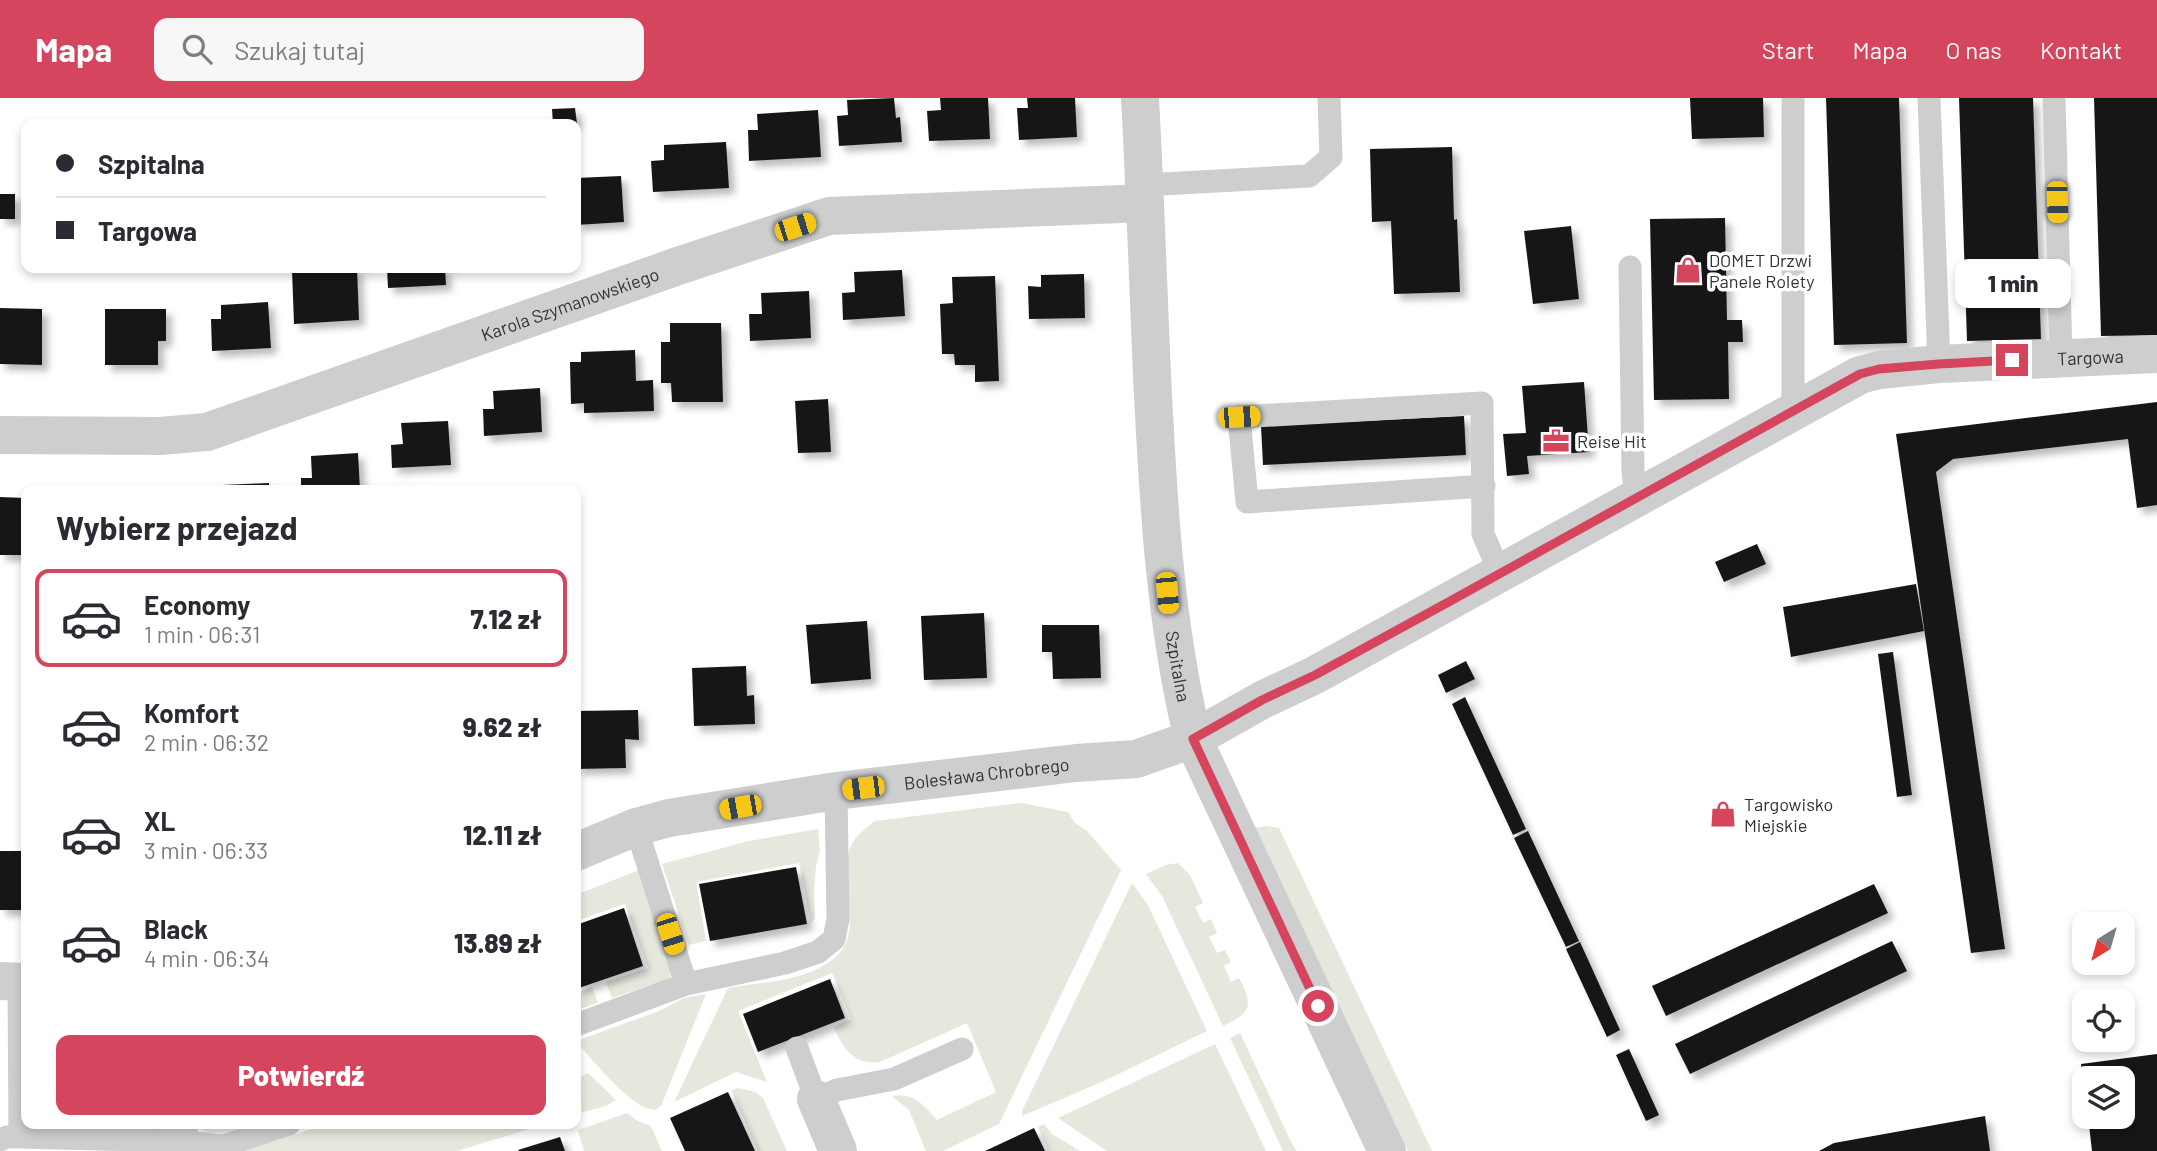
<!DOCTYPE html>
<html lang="pl">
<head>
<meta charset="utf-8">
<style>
  :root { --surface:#fff; --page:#f7f7f7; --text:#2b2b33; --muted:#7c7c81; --line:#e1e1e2; --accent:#d5455e }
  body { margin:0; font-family:Barlow,sans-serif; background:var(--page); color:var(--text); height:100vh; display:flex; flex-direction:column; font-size:26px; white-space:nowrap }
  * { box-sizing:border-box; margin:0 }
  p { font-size:23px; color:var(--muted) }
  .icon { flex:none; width:38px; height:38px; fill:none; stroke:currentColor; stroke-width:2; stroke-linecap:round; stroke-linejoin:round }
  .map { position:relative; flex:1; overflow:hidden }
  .sheet { position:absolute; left:21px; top:387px; width:560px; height:644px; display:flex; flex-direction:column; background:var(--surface); border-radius:14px; box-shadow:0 4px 10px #0003 }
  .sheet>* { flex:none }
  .top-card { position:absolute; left:21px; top:21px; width:560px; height:154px; border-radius:14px; box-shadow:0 4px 10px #0003; display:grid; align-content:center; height:154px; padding:0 35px; background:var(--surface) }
  .needle { width:46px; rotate:217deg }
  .buttons { position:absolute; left:2072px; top:814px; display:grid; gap:14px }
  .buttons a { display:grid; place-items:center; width:63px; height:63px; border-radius:14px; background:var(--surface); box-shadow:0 4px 10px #0003; font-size:35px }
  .end { position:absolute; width:32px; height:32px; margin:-16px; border:9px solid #d5455e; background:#fff; box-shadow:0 0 0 4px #fff }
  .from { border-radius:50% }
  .bubble { position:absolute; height:49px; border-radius:14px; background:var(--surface); box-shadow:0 4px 10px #0003; font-size:23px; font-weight:800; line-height:49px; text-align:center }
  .car { position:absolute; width:21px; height:42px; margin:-21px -10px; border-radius:9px; box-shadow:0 0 5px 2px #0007; background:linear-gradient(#f5c518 24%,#345 0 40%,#f5c518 0 76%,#345 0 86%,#f5c518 0) }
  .top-card b { display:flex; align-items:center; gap:24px; height:66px; font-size:26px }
  .top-card b+b { border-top:2px solid var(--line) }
  .top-card i { width:18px; height:18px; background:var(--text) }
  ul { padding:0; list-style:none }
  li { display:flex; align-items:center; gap:21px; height:98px; margin:0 14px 10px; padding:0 21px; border:4px solid transparent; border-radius:14px }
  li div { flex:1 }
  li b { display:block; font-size:26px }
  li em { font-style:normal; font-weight:800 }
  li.selected { border-color:var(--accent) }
  li>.icon { width:63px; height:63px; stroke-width:1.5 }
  h2 { padding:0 35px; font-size:32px; line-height:84px }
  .action { display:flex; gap:14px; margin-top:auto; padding:14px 35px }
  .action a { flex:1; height:80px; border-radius:14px; background:var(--accent); color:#fff; font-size:28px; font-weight:800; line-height:80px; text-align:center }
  header { display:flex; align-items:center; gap:42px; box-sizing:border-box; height:98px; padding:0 35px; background:var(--accent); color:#fff }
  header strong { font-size:33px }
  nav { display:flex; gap:38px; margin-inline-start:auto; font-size:24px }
  .search { width:490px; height:63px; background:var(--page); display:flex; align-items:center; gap:18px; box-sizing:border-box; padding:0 24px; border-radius:14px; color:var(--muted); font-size:26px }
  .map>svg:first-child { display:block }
  .green { fill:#e5e9dd }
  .building { fill:#181818; filter:url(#shadow) }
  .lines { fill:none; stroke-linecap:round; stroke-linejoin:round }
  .service { stroke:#cecece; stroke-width:23 }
  .minor { stroke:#cecece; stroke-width:38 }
  .tertiary { stroke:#cecece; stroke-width:38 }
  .route { stroke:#d5455e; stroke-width:9 }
  .labels { text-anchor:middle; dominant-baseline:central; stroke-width:7; stroke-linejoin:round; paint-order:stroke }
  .poi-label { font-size:18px; fill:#313131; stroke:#fff; text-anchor:start }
  .street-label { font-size:18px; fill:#313131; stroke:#fff }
</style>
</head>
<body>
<header>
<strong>Mapa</strong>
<div class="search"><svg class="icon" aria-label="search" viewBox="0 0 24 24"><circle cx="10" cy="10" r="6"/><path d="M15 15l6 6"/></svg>Szukaj tutaj</div>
<nav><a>Start</a><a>Mapa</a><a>O nas</a><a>Kontakt</a></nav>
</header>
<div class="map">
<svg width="2157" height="1053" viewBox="0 0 2157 1053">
  <defs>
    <filter id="shadow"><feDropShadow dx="6" dy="6" stdDeviation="3.5" flood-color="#0004"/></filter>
  </defs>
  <rect width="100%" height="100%" fill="#fff"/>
  <path class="green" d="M1021,705L1068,714L1075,725L1086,732L1121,772L999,1026L943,1053H926L909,1012L892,998C913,994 924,1007 937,1022L996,994L967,925L880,964C855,968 842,950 834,929L851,921L832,875L738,913L767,984L736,974L674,1004L728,890C756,885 787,884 813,873C867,849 845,816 847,772C847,764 848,753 852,746C857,736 866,730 875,723Z
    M1266,728L1279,730L1432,1053H1408L1254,730Z
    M818,731L820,753L816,768L814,793L815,820L811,825L799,765L696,784L706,843L689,847L662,766L749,743Z
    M1178,765L1190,777L1203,805L1195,809L1203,825L1211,821L1217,835L1209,839L1217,855L1225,852L1231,864L1224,868L1231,884L1239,880C1254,908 1251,915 1223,928L1162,798L1146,776L1166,767Z
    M639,772L673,873L670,879L665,882L612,900L606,884L648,870L625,806L576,823V797Z
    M1132,785L1148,807L1207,933L1104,983L1022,1018V1013Z
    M592,889L598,905L576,912V895Z
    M706,896L661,1008L655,1012C631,1011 593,962 576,943L659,913L684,900Z
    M1240,935L1292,1046L1297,1053H1283L1230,940Z
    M1215,946L1266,1053H1107L1058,1020Z
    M588,975L616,1002L606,1008L576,1016V1010L582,1008L576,990V981Z
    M738,990L755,994L763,1000L787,1053H758L731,992Z
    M627,1015L638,1023L651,1028L662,1053H584L578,1032Z
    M194,1026H250C231,1033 211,1043 194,1026Z
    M328,1026H546L457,1053H242Z
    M1044,1026L1052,1036L1080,1053H1049L1038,1029Z"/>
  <path class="building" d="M894,0L896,20L900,19L902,44L839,48L837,18L848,17L847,2Z
    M940,0H988L990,41L929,43L927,13L941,12Z
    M1027,0H1075L1077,39L1019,42L1017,10H1028Z
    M1690,0H1763L1764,39L1692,41Z
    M1826,0H1899L1907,245L1834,247Z
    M1959,0H2033L2041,241L1967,243Z
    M2094,0H2157V237L2101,238Z
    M575,10L577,26H553L552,11Z
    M818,12L821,59L749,63L748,32H758L757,16Z
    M726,44L729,90L653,94L651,63L664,62V47Z
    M1452,49L1454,122L1457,121L1460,194L1394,196L1391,123L1372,124L1370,51Z
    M621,78L624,124L576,127V80Z
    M0,96H15V121H0Z
    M1725,120L1727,222H1742L1743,244H1728L1729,301L1654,302L1650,121Z
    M1571,128L1579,201L1533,206L1524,133Z
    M357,170L359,222L294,226L292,172Z
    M387,170H445L446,187L388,190Z
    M902,172L905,218L843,222L842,195L855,194L854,174Z
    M1084,176L1085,220L1029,221L1028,188L1041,189V177Z
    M995,178L999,283L975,284V267H955L954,256H942L940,206L953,205L952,179Z
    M809,193L811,240L750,243L749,216H762L761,195Z
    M268,204L271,250L212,253L211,221H221V207Z
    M0,210L42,211V267L0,266Z
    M105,211H166V243H158V267H105Z
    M670,225H721L723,304H672L671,285H661V244H670Z
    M635,252L636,283L653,282L654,313L584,315V305L571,306L570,264H581V254Z
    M1584,284L1589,354L1527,358L1529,376L1507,378L1503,336L1526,335L1522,288Z
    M540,290L542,334L484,338L483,311H494L493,293Z
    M828,301L831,354L798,355L795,303Z
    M2157,304V407L2137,410L2128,341L1953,361L1936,374L2005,851L1971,855L1896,336Z
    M1464,318L1466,357L1263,367L1261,328Z
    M448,323L451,367L392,370L391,347L403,346L401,325Z
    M358,355L360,392H301V380H312L311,358Z
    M269,385V392H222V387Z
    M0,399L26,400V457H0Z
    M1757,446L1766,466L1724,484L1715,464Z
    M1916,486L1924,533L1791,559L1783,509Z
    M984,515L987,580L924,582L921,518Z
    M867,523L871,581L811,586L806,527Z
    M1042,527H1099L1101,580L1053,581L1052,554H1042Z
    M1893,554L1912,697L1897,699L1878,556Z
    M1466,563L1475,581L1446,595L1438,577Z
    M746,568L747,598L754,597L755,626L694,628L692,570Z
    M1465,599L1526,731L1513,737L1452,606Z
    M638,612L639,642L625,641L626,670L576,671V613Z
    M1528,733L1579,843L1566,849L1514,740Z
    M0,753H26V812H0Z
    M796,769L807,826L710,843L699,786Z
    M1874,786L1888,815L1666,918L1652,888Z
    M624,810L643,868L576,891V827Z
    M1892,843L1907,873L1690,976L1675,946Z
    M1580,844L1620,932L1607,939L1566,851Z
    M830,881L845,920L758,954L743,916Z
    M1629,951L1659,1017L1646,1023L1616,957Z
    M2157,956V1053H2092L2088,1018H2123V980H2083L2081,966Z
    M728,994L755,1053H685L670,1020Z
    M1985,1018L1990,1053H1819L1834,1045Z
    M1034,1030L1045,1053H985Z
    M560,1039L565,1053H519L518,1052Z"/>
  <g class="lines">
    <path class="service" d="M1793,0V313
      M1929,0L1939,266
      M2054,0L2061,260
      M1144,87L1309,78L1331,59L1329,0
      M1630,169L1633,373L1636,400
      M1484,388L1247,404L1239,319L1482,305L1483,436L1500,475
      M636,729L686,886
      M19,883L20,1039
      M576,927L686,886L785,865L818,854L834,841L838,821L836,693
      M797,950L816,1001L837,992L894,981L962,951
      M0,1042L7,1039H20L178,1043L223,1048L289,1026"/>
    <g class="minor">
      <path id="s1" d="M0,337L160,338L207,334L678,168L829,118L1145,105"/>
      <path id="s2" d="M576,754L636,729L669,720L836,693L1076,665L1136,661L1193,641L1262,602L1315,577L1860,277L1879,272L1939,266L2157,256"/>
      <path d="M0,883L26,884"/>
      <path d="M816,1001L838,1053"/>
      <path d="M178,1053L179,1026"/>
    </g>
    <path class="tertiary" id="s3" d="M1140,0C1145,92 1148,184 1152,277C1158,399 1164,522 1193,641L1387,1053"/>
  </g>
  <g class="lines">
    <path class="route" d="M1318,908L1193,641L1262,602L1315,577L1454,501L1860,276L1879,271L1939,266L2012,262"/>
  </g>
  <defs>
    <g id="shop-bare" transform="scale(2.1)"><path d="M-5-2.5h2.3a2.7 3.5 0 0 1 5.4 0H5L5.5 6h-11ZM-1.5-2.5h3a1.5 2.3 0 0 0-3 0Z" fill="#d5455e" stroke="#fff" stroke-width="2.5" paint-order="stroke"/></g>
    <g id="office-bare" transform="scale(2.1)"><path d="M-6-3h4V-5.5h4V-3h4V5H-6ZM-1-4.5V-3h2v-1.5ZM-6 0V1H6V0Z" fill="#d5455e" stroke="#fff" stroke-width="2.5" paint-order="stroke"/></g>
  </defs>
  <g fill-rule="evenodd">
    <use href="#shop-bare" x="1688" y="172"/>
    <use href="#office-bare" x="1556" y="343"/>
    <use href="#shop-bare" x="1723" y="716"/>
  </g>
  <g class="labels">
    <g class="poi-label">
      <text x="1709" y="162">DOMET Drzwi<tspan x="1709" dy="21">Panele Rolety</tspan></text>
      <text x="1577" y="343">Reise Hit</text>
      <text x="1744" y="706">Targowisko<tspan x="1744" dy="21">Miejskie</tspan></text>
    </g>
    <g class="street-label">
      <text stroke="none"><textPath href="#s1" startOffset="592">Karola Szymanowskiego</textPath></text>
      <text stroke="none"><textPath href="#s2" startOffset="1622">Targowa</textPath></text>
      <text stroke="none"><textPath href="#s3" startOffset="570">Szpitalna</textPath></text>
      <text stroke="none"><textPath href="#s2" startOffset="420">Bolesława Chrobrego</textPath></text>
    </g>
  </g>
</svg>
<div class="buttons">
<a><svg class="needle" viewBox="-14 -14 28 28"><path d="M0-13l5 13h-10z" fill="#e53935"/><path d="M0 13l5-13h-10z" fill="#7c7c81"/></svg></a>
<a><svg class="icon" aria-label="locate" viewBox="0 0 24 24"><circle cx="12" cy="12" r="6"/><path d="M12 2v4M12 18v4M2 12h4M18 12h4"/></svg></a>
<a><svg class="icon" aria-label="layers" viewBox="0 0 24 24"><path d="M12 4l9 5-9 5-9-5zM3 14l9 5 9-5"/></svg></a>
</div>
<i class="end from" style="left:1318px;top:908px"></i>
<i class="end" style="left:2012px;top:262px"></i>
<div class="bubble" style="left:1955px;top:161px;width:116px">1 min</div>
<i class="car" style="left:2057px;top:104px;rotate:178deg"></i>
<i class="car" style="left:795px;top:129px;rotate:72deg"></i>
<i class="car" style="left:1239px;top:319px;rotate:87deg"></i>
<i class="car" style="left:1167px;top:495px;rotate:175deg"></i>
<i class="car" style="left:863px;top:690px;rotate:263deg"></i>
<i class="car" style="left:740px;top:709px;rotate:260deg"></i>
<i class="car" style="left:670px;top:836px;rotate:162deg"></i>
<div class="top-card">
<b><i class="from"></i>Szpitalna</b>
<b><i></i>Targowa</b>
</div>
<section class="sheet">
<h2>Wybierz przejazd</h2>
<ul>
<li class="selected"><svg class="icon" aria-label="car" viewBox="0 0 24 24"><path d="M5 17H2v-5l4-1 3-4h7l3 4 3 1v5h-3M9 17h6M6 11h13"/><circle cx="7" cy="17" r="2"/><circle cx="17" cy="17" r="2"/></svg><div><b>Economy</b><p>1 min · 06:31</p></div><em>7.12 zł</em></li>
<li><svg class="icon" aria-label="car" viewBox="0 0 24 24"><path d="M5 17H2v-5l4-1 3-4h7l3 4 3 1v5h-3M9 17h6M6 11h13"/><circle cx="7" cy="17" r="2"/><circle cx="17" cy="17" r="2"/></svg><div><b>Komfort</b><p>2 min · 06:32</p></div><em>9.62 zł</em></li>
<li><svg class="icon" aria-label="car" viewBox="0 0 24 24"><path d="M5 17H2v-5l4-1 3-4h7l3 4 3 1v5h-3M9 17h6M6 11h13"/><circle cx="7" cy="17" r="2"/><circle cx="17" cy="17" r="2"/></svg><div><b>XL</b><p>3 min · 06:33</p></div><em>12.11 zł</em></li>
<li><svg class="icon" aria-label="car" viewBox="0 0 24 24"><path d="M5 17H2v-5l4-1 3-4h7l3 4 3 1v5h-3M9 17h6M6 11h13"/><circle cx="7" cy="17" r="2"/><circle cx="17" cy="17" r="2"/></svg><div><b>Black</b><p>4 min · 06:34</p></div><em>13.89 zł</em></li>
</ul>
<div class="action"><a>Potwierdź</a></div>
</section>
</div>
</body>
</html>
